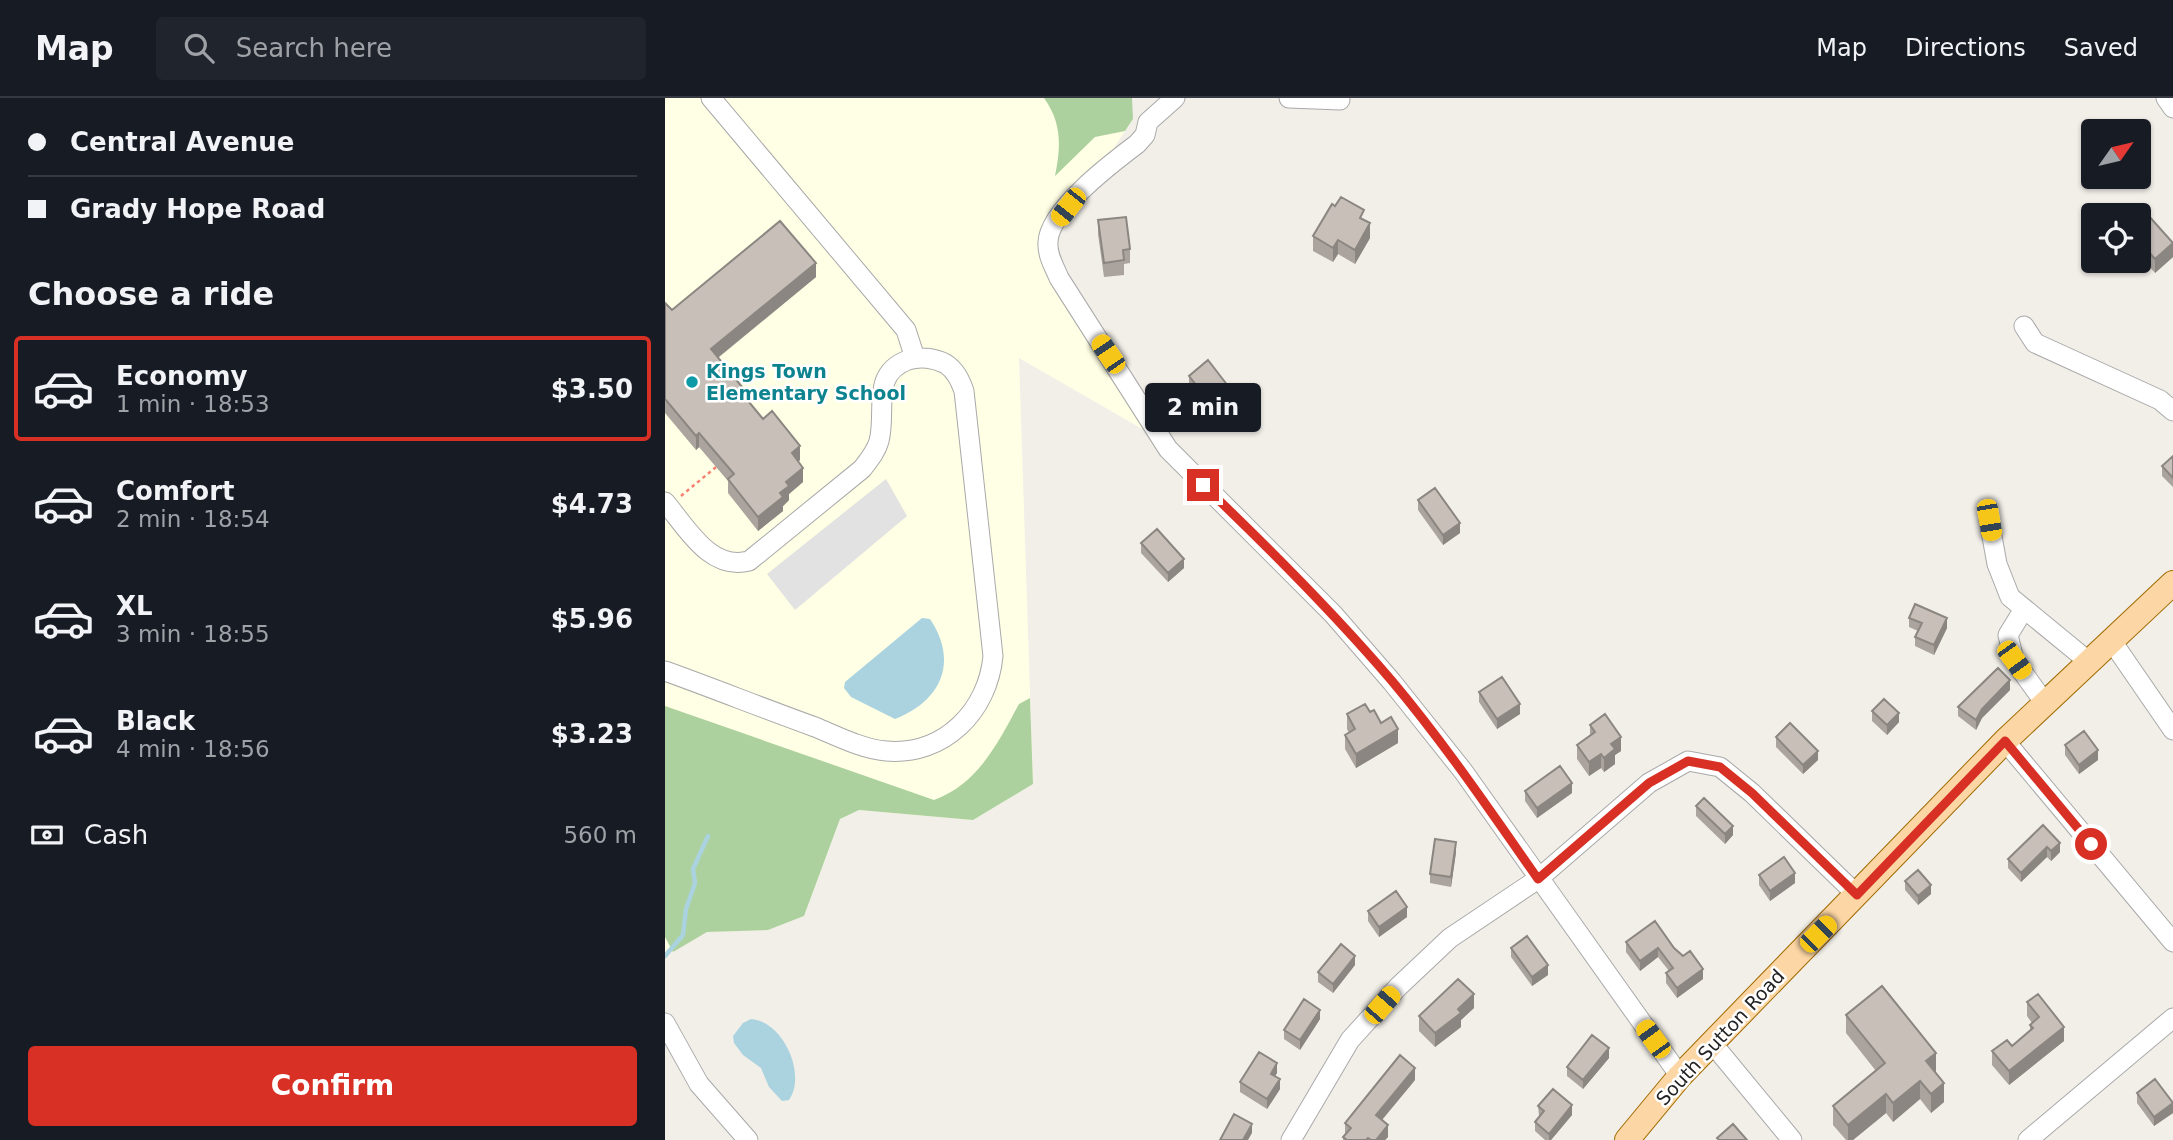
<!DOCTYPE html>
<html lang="en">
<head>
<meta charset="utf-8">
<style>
  :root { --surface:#171b24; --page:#20242c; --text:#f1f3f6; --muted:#9ea1a6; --line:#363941; --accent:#d93025 }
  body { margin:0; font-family:"DejaVu Sans",sans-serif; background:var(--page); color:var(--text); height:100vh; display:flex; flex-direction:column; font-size:26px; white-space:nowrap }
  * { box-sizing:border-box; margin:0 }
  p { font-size:23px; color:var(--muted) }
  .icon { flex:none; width:38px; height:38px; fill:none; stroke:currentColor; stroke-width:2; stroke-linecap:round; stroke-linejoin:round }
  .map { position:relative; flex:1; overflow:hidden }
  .details { display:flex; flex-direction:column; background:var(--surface); width:665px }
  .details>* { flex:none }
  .guide { display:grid; align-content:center; height:154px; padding:0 28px; background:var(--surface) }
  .needle { width:46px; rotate:56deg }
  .controls { position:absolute; left:1416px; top:21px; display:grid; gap:14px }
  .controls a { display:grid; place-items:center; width:70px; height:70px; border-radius:7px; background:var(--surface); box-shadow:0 2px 5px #0004; font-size:35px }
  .end { position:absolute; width:32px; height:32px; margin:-16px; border:9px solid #d93025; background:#fff; box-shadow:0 0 0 4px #fff }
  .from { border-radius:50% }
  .bubble { position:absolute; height:49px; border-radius:7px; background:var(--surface); box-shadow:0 2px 5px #0004; font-size:23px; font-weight:600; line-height:49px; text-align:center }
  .car { position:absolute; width:21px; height:42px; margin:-21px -10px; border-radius:9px; box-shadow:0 0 5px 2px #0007; background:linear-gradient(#f5c518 24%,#345 0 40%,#f5c518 0 76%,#345 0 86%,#f5c518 0) }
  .guide b { display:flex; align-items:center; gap:24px; height:66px; font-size:26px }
  .guide b+b { border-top:2px solid var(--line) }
  .guide i { width:18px; height:18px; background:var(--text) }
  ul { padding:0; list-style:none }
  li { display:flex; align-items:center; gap:21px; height:105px; margin:0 14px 10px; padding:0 14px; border:4px solid transparent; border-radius:7px }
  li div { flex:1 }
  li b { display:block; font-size:26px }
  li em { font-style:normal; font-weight:600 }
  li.active { border-color:var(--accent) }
  li>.icon { width:63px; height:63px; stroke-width:1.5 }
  h2 { padding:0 28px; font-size:32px; line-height:84px }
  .pay { display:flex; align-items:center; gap:18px; height:77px; padding:0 28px; font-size:26px }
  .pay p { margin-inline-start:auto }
  .primary-button { display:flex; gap:14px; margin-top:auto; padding:14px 28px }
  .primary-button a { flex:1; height:80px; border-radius:7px; background:var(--accent); color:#fff; font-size:28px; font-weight:600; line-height:80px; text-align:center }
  header { display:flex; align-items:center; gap:42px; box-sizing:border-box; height:98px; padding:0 35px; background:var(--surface); border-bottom:2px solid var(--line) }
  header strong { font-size:33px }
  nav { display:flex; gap:38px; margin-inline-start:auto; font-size:24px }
  .search { width:490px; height:63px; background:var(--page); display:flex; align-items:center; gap:18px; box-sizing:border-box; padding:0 24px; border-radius:7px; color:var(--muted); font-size:26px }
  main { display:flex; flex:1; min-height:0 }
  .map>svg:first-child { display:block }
  .education { fill:#ffffe5 }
  .forest { fill:#add19e }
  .parking { fill:#e2e2e2 }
  .water { fill:#aad3df }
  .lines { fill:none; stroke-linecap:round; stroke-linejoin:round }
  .stream { stroke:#aad3df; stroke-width:4.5 }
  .minor-casing { stroke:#a9a9a9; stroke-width:21 }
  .major-casing { stroke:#a06b00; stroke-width:26 }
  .path { stroke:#fa8072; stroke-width:2.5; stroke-dasharray:3.5 3.5; stroke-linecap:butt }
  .minor { stroke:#fff; stroke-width:19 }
  .major { stroke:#fcd6a4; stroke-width:24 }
  .wall { fill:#aba49e }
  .shaded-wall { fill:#8b8681 }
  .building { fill:#c7bfb8; stroke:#8b8681; stroke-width:2 }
  .route { stroke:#d93025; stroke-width:9 }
  .culture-dot { fill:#0f9aa8; stroke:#fff; stroke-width:2.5 }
  .labels { text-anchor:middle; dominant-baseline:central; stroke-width:5; stroke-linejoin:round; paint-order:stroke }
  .culture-label { font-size:19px; font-weight:bold; fill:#0d838f; stroke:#fff; text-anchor:start }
  .street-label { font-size:19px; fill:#222; stroke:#fff }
</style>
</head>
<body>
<header>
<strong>Map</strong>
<div class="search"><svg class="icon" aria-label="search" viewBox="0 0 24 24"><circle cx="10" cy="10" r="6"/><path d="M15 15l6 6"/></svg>Search here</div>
<nav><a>Map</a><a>Directions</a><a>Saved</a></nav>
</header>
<main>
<section class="details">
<div class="guide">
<b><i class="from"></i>Central Avenue</b>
<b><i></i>Grady Hope Road</b>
</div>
<h2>Choose a ride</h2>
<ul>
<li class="active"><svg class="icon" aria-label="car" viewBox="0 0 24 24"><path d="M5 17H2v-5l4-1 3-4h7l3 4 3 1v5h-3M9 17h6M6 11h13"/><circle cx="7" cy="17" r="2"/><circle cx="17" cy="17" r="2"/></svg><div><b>Economy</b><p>1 min · 18:53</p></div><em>$3.50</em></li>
<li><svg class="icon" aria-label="car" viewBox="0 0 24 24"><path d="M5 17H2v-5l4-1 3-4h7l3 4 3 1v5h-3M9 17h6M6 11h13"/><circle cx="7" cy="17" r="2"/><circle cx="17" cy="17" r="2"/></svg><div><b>Comfort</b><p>2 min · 18:54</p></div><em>$4.73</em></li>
<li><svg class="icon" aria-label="car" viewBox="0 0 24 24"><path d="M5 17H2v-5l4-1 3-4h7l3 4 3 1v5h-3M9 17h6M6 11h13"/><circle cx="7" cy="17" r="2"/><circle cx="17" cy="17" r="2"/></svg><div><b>XL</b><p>3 min · 18:55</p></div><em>$5.96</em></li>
<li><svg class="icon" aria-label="car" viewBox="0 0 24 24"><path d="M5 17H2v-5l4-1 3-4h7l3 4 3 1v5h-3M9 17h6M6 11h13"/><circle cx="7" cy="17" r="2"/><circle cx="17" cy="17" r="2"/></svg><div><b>Black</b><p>4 min · 18:56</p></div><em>$3.23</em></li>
</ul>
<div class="pay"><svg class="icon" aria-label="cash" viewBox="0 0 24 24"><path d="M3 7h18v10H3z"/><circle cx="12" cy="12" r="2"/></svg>Cash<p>560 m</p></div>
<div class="primary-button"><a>Confirm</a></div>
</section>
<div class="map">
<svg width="1508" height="1042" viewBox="0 0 1508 1042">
  <rect width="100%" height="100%" fill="#f2efe9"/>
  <path class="education" d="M0,0H459L468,21L377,159L493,340L354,260L368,686L308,722L193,712L175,721L139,818L103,832L42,834L0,858Z"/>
  <path class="forest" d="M379,0H467L468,21L460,33L430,39L390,78C396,49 397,25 379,0Z
    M365,600L368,686L308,722L194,712L175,721L139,818L103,832L42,834L8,854L0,839V608L269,702C313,686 333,645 354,606Z"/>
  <path class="parking" d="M221,381L242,418L130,512L102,476Z"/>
  <path class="water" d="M257,520L265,521C294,564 276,603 230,621L186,599L179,590L180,584Z
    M86,921C118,923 142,976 124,1002L117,1003L104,989L96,970L78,957L69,945L68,938L78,925Z"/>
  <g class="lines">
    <path class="stream" d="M0,858L18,837L21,811L30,785L28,771L43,738"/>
    <g class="minor-casing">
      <path id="minor" d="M46,0L241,232L250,260
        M510,0L483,24L480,37L472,46C448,64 384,112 383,144C382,157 389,168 394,180L503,351L668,516L727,584L798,673L1015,978
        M624,0L675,2
        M1501,0L1508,10
        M1359,228L1370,245L1495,302L1508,313
        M0,404C22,430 45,473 84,463L197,371C204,362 211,354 214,343C222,313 205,276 243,262C255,258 270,260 281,266C291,273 295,282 299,293L328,558C323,613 279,658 221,653C197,651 172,638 150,629C100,611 50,591 0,573
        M1324,422L1332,466L1345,499L1423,563
        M1359,511L1343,537L1349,562L1379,604
        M1446,542L1508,632
        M1340,643L1508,844
        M0,925L34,986L83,1042
        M1047,945L1127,1042
        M626,1042L685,942L733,889L785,840L873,781L984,685L1023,663L1055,669L1087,695L1192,797
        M1363,1042L1508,920"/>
    </g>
    <g class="major-casing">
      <path id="major" d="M962,1042L1015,978L1340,643L1508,485"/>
    </g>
    <path class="path" d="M16,398L51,369"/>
    <use href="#minor" class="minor"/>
    <use href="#major" class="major"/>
  </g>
  <path class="wall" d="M1474,117L1508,159L1490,175L1474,157Z
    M433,122L465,151V165L459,166V177L439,179L433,136Z
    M699,122L705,140L690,166L673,156L668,164L648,153V138Z
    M151,179L53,260L82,302L98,321L135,362L133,364L138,384L124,396V402L118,408V413L93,433L63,395V383L34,349L31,352L0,315V205L7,212Z
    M524,278L570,311L552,327L524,292Z
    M1508,358V389L1497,378V368Z
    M753,402L795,435L778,447L753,412Z
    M476,445L519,470L503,484L476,455Z
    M1244,520L1282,530L1269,557L1250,548V539L1253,533L1244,529Z
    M1345,592L1317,620L1311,632L1293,618V609Z
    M814,594L855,616L832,631L814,604Z
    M1207,613L1234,624L1222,637L1207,623Z
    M705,614L716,625L733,645L691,670L680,651V637L684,635L682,631V616Z
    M925,627L956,653L950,657V666L939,674L936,670L924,678L912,661V647L925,638Z
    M1111,639L1153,662L1138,676L1111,649Z
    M1400,647L1433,662L1414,676L1400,657Z
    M860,693L907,695L872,720L860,703Z
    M1031,708L1068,737L1060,746L1031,718Z
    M1378,727L1395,754L1386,763L1382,759L1356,784L1343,770V761Z
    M791,754L786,789L765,785V776Z
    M1094,777L1130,785L1105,803L1094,787Z
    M1240,783L1266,796L1253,807L1240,792Z
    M703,813L742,819L714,839L703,823Z
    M961,844L1009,850L1038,881L1012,900L1001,885V875L1004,873L993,859L975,873L961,854Z
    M846,850L883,877L867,888L846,859Z
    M690,867L668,895L653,884V874Z
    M1362,904L1399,943L1344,987L1327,967V953L1347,948L1365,933V927L1367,925L1362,918Z
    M809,910L796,922V929L770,949L754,933V918Z
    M1181,917L1271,974L1270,975L1279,1004L1266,1015L1255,1001L1228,1024L1221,1015L1188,1042H1181L1168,1027V1008L1211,973L1181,935Z
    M655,921L635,952L619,941V932Z
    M944,960L918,991L902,978V969Z
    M612,975L610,978L615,991L602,1011L575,994V984Z
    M750,982L717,1022L723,1039L720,1042H678V1039L680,1036V1025Z
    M1472,995L1508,1015L1489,1028L1472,1005Z
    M873,1008L907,1017L886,1042H880L870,1033V1024L874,1018Z"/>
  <path class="shaded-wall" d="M705,125V140L690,166V152Z
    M673,142V156L668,164V150Z
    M1508,145V159L1490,175V161Z
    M151,165V179L46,265V251Z
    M570,297V311L552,327V313Z
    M34,335V349L31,352V338Z
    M135,348V362L127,369V355Z
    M138,370V384L124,396V402L118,408V413L93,433V419L115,395L121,384Z
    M795,425V435L778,447V437Z
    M519,461V470L503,484V475Z
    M1282,520V530L1269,557V547Z
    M1345,582V592L1317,620L1311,632V622L1317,611Z
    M855,606V616L832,631V621Z
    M1234,615V624L1222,637V627Z
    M733,631V645L691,670V656Z
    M956,639V653L950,657V666L939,674V660L946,646Z
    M1433,652V662L1414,676V667Z
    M1153,653V662L1138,676V667Z
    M936,656V670L924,678V664Z
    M907,685V695L872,720V710Z
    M1068,728V737L1060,746V736Z
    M791,744V754L786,789V779Z
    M1395,745V754L1386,763V753Z
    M1382,749V759L1356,784V775Z
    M1130,775V785L1105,803V793Z
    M1266,787V796L1253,807V798Z
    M742,809V819L714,839V829Z
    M993,850V859L975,873V863Z
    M690,858V867L668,895V886Z
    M883,867V877L867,888V879Z
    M1038,871V881L1012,900V890Z
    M809,896V910L796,922V929L770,949V935Z
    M655,912V921L635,952V942Z
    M1399,929V943L1344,987V973Z
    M944,950V960L918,991V982Z
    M1271,955V974L1261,982V963Z
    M612,965V975L606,985V976Z
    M750,970V982L711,1029V1017Z
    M615,981V991L602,1011V1001Z
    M1255,983V1001L1228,1024V1005Z
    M1279,985V1004L1266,1015V996Z
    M1221,996V1015L1188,1042H1183V1027Z
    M1508,1005V1015L1489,1028V1019Z
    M907,1007V1017L886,1042H884V1036Z
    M587,1026V1035L583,1042H578Z
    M723,1027V1039L720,1042H711Z"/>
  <path class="building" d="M676,99L699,112L695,120L705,125L690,152L673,142L668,150L648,138L667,106L670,108Z
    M1474,107L1508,145L1490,161L1474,143V117H1463Z
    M461,119L465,151L458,152L459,162L439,165L433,122Z
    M115,123L151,165L46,251L82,295L79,298L98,321L107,313L135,348L127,355L138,370L121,384L124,388L115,395L118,399L93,419L63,381L69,376L34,335L31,338L0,301V205L7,212Z
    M543,262L570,297L552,313L524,278Z
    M1508,358V380L1497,368Z
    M770,390L795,425L778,437L753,402Z
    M492,431L519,461L503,475L476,445Z
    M1250,506L1282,520L1269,547L1250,539L1257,525L1244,520Z
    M1333,570L1345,582L1317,611L1311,622L1293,609Z
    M837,579L855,606L832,621L814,594Z
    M1219,601L1234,615L1222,627L1207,613Z
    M700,606L705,614L709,612L716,625L726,619L733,631L691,656L680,637L690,631L682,616Z
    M940,616L956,639L946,646L950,651L939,660L936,656L924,664L912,647L930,634L925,627Z
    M1125,625L1153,653L1138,667L1111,639Z
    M1419,633L1433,652L1414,667L1400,647Z
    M895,668L907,685L872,710L860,693Z
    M1039,700L1068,728L1060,736L1031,708Z
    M1378,727L1395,745L1386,753L1382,749L1356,775L1343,761Z
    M770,741L791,744L786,779L765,776Z
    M1119,759L1130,775L1105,793L1094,777Z
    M1253,772L1266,787L1253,798L1240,783Z
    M731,793L742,809L714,829L703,813Z
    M990,823L1009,850L1018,858L1025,853L1038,871L1012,890L1001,875L1008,870L993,850L975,863L961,844Z
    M862,838L883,867L867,879L846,850Z
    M676,846L690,858L668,886L653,874Z
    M793,881L809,896L793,911L796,915L770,935L754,918Z
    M1217,888L1271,955L1261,963L1279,985L1266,996L1255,983L1228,1005L1221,996L1183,1027L1168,1008L1220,965L1181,917Z
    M1373,896L1399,929L1344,973L1327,953L1342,942L1347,948L1368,930L1365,927L1374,919L1362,904Z
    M639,901L655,912L635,942L619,932Z
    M927,937L944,950L918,982L902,969Z
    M594,954L612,965L606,976L615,981L602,1001L575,984Z
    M735,957L750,970L711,1017L723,1027L711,1042H706L703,1040L701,1042H682L678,1039L686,1030L680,1025Z
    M1490,981L1508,1005L1489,1019L1472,995Z
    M888,991L907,1007L884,1036L870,1024L879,1013L873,1008Z
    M569,1016L587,1026L578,1042H555Z
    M1068,1026L1082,1042H1054L1052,1040Z"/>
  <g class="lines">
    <path class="route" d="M538,387C604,450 668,514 727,583C780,646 826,714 873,781L984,685L1023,663L1055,669L1087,695L1192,797L1340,643L1426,746"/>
  </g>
  <circle class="culture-dot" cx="27" cy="284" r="7"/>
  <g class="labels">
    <g class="culture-label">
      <text x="41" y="273">Kings Town<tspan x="41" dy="22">Elementary School</tspan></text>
    </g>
    <g class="street-label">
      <text transform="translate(1055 939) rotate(-47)">South Sutton Road</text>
    </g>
  </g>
</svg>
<div class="controls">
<a><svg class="needle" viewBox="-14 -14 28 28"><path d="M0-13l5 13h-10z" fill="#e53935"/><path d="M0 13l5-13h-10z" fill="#9ea1a6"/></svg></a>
<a><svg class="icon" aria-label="locate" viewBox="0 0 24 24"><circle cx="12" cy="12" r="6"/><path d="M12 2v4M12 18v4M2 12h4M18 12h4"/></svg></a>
</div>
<i class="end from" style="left:1426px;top:746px"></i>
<i class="end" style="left:538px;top:387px"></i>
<div class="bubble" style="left:480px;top:285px;width:116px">2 min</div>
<i class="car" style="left:403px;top:109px;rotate:218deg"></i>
<i class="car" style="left:443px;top:256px;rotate:326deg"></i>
<i class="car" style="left:1324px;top:422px;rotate:170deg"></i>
<i class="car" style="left:1349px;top:562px;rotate:144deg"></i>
<i class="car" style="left:1153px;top:836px;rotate:45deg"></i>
<i class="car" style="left:717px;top:907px;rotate:41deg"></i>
<i class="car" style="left:988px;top:941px;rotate:324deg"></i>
</div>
</main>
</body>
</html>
